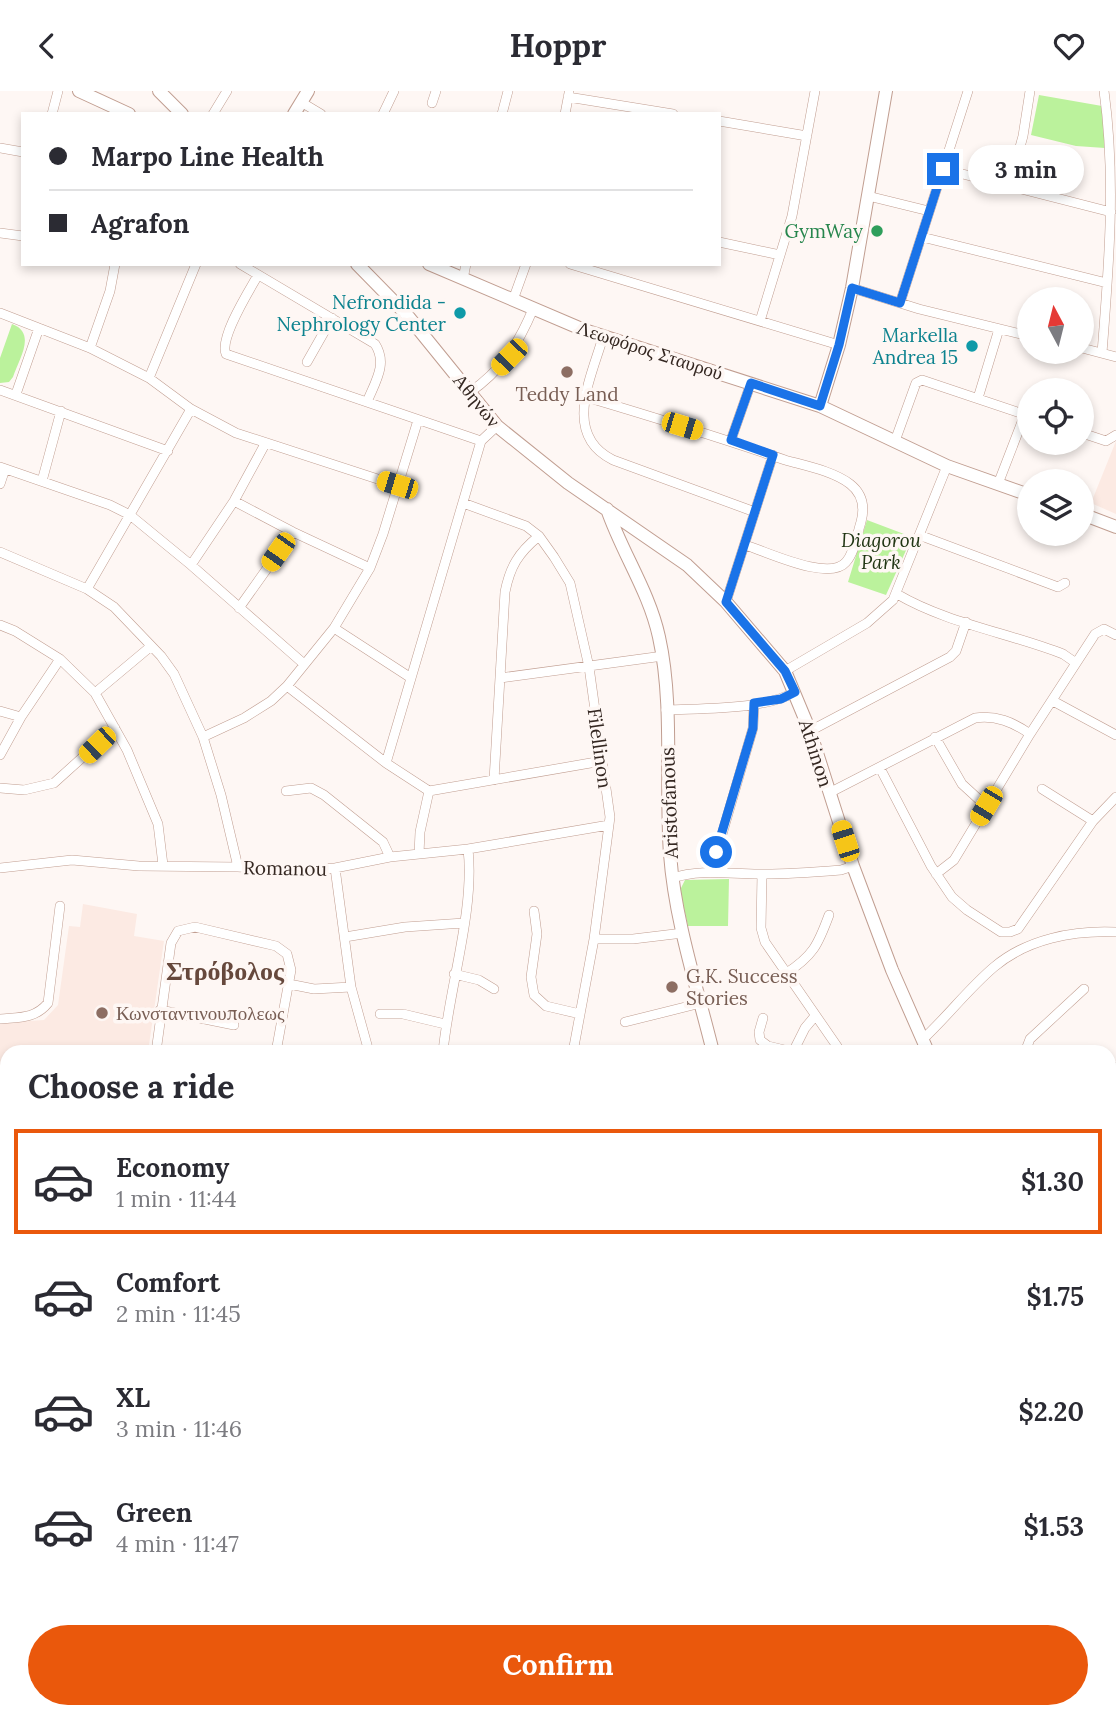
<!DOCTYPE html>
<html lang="en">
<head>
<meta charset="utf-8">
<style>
  :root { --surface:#fff; --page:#f7f7f7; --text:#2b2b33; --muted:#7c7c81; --line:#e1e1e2; --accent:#ea580c }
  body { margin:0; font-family:Lora,serif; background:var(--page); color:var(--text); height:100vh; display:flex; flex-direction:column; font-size:26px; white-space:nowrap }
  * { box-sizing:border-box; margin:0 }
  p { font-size:23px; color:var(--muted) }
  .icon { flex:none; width:38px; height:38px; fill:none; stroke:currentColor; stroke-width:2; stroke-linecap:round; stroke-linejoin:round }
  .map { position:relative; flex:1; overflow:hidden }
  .details { position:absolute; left:0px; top:954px; width:1116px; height:674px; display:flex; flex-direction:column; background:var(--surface); border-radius:21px 21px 0 0; box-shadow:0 4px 10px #0003 }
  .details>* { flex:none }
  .banner { position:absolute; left:21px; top:21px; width:700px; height:154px; border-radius:0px; box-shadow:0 4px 10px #0003; display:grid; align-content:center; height:154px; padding:0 28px; background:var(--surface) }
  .needle { width:46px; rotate:353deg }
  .tools { position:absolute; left:1017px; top:196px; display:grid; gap:14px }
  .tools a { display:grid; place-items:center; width:77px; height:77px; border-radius:50%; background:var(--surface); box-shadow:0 4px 10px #0003; font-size:35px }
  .end { position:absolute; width:32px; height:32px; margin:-16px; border:9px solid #1a73e8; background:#fff; box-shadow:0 0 0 4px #fff }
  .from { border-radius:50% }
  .bubble { position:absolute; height:49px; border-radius:24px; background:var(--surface); box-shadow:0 4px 10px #0003; font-size:23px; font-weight:800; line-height:49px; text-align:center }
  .car { position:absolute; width:21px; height:42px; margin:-21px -10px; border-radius:9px; box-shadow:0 0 5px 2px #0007; background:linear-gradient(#f5c518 24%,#345 0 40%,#f5c518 0 76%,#345 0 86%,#f5c518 0) }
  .banner b { display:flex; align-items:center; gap:24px; height:66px; font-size:26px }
  .banner b+b { border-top:2px solid var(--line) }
  .banner i { width:18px; height:18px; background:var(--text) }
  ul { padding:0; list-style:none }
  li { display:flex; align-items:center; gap:21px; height:105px; margin:0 14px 10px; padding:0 14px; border:4px solid transparent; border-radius:0px }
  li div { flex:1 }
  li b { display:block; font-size:26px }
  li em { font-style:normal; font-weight:800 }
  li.active { border-color:var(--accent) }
  li>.icon { width:63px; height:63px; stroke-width:1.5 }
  h2 { padding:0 28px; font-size:32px; line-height:84px }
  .button { display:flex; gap:14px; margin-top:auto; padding:14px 28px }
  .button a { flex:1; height:80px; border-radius:42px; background:var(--accent); color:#fff; font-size:28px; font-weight:800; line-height:80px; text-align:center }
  header { display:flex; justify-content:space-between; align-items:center; height:91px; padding:0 28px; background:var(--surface); font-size:32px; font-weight:800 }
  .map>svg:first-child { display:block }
  .built { fill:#fceae3 }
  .green { fill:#bbf29c }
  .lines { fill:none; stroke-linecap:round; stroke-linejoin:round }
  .street-casing { stroke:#c19e91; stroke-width:10 }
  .secondary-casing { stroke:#c19e91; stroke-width:14 }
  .street { stroke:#fff; stroke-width:9 }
  .secondary { stroke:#fff; stroke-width:12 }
  .route { stroke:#1a73e8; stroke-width:9 }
  .leisure-dot { fill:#2e9e5b; stroke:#fef7f4; stroke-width:2.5 }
  .culture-dot { fill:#0f9aa8; stroke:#fef7f4; stroke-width:2.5 }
  .education-dot { fill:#8d6e63; stroke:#fef7f4; stroke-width:2.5 }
  .labels { text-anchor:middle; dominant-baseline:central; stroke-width:7; stroke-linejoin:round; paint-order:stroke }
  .leisure-label { font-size:19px; fill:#27864d; stroke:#fef7f4; text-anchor:end }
  .culture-label { font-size:19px; fill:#0d838f; stroke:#fef7f4; text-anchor:end }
  .street-label { font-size:19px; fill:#342721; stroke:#fef7f4 }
  .education-label { font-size:19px; fill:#785e54; stroke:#fef7f4; text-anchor:start }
  .park-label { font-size:19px; font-style:italic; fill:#213614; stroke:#fef7f4 }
  .district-label { font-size:26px; font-weight:bold; fill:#66483c; stroke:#fef7f4 }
</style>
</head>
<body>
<header><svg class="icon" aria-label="back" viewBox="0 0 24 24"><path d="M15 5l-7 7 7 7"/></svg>Hoppr<svg class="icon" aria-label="heart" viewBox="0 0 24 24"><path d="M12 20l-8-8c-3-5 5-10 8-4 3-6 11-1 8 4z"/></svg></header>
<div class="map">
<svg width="1116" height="1626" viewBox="0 0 1116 1626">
  <rect width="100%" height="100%" fill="#fef7f4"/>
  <path class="built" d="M1116,350V423L1091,412Z
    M83,813L137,823L134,845L164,850L148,961H7V1022L0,1015V932L44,929L58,914L69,835L80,836Z
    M336,1620L337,1626H138L136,1621Z"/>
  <path class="green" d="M1039,4L1102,15L1105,57L1076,55L1031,44Z
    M12,233C37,242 19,268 13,286L9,291L0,292V267Z
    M867,429L912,446L886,504L848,491Z
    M729,788L728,835H688L680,799L685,789Z
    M244,1621H316V1626H244Z"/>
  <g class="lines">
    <g class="street-casing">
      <path id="street" d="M568,6L673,23
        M301,11L321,23
        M432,12L436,0
        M52,23L58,0
        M213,23L227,0
        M383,23L394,0
        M502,23L508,0
        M565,23L569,2
        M719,30L807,45
        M0,57L23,61
        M943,78L1111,121
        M1009,96L1023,45L1030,0
        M868,105L929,120
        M0,142L23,145
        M922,146L1107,192
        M719,151L780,164
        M240,173L375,253C388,273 375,291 367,311
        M570,173L839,254
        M258,184C249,200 219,247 226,263L481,350
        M463,188L466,173
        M852,197L919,218L1029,245
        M513,209L526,173
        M900,212L968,0
        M0,222L90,257L149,287L191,318L236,342L396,394
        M760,230L792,125L815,0
        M603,246C591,287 562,344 613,369L755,421
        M90,257L110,200L115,173
        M1082,257L1116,266
        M1102,262C1109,175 1116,86 1104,0
        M307,271L332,227
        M149,287L196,173
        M0,299L168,360
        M470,301C501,280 519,252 533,218
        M16,303L39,237
        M586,306C653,326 719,346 785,369C806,375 833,380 850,393C863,403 865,416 861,431C857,443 855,461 846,471C829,491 768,461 745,454
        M978,307L999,238
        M1082,342L1106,350L1116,344
        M731,349L751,292
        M895,350L916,292L922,289L1029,325
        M0,376L110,414L130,424L191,474L304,573
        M42,390L61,320
        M0,393L5,378
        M998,393L1025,323
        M234,410L293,441L370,477
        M463,412L526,435L539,445L554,466L570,492L589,576L610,726L594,848L573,961
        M919,444L1058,496L1065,492
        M0,461L87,498L114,516L161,565L174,583L203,646L221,704L238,776
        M191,474L234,410L265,353
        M87,498L191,318
        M897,503C946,532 1009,542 1063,563L1076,572
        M726,511L773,364
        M239,517L293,441
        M0,534L15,540L60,568L95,602L127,659L158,733L163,774
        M334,537L411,587
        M785,580L867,532L893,509L947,375
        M500,587L663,565
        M287,595L386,672L429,700L602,670
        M95,602L150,556
        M1053,610L1116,644
        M666,619C703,617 764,619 795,601
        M0,620L21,626
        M810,640L950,566L956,560L966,531
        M203,646L244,627L271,610L287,595L334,537L370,477L383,443L418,329
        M935,646L962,693L986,715
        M0,664L21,626L60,568
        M386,672L481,350L497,335
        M880,677L931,775L952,806L967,819L1001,841H1010L1018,838L1093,730L1116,706
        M494,689L505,501C510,476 518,462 539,445
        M0,697L24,699L54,692L115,637
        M1042,698L1093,730
        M286,700L311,697L324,704L383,751L390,766
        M829,702L975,627C996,624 1013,631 1030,643
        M419,763L420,741L429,700
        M0,777L72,769L139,775L238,776L295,780L335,777L390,766L468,758L609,734
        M335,777L351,896L369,961
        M711,781L753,637L754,613
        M762,783L761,837L765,851L841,961
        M936,783L954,769L1030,643L1095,543L1104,538L1116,544
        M672,787C703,777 733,784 765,783C790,783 816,781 841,779L853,775
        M534,820L537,843L531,886L534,904L546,915L580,923
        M345,846L405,836L464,832
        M594,848H633L683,842
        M454,883L479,889L494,898
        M785,883C813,865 818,854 829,824
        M289,893L314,898L351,896
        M160,919L234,934
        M380,923H403L445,933
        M763,927L759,941L760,949L768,955L793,961
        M0,928C19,926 35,928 48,912L60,815
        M625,931L701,912
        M922,949C947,926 968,898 994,876C1027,848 1074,839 1116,841
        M156,961L171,852L178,840L195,836L276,855L287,863L291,879L276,961
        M443,961C449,897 475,819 468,758
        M793,961L805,937L815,925
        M1025,961L1030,948L1084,898
        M1110,982L1116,976
        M0,1027L7,1032
        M1110,1131L1116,1135
        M0,1329L7,1323
        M1110,1480L1116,1490
        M0,1482L7,1485
        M1110,1581L1116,1577
        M0,1583L5,1570
        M681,1620L682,1626
        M996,1620L1010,1626
        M1107,1620L1110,1626
        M450,1626L453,1620
        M846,1626L847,1620
        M953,1626L954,1620"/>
    </g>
    <g class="secondary-casing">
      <path id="secondary" d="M79,0L129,23
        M159,0L182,23
        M294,23L308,0
        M357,173L407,224L497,335L568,392L687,474L726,511L785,580L810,640L853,775L892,879L928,961
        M429,173L584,239L820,315L947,375L1029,404
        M820,315L839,254L852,197L886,0
        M607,418C622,462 649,500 659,546C674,613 665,694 670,763C675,830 697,896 713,961
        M1082,423L1116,436
        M0,1189L7,1208
        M1110,1224L1116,1237
        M125,1620L126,1626
        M751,1626L752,1620"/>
    </g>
    <use href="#street" class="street"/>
    <use href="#secondary" class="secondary"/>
  </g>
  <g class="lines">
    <path class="route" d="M716,761L753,637L754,612L781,608L795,601L785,580L726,511L773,364L731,349L751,292L820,315L839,254L852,197L900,212L943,78"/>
  </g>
  <circle class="leisure-dot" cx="877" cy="140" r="7"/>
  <g class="culture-dot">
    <circle cx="460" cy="222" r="7"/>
    <circle cx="972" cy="255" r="7"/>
  </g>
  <g class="education-dot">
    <circle cx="567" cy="281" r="7"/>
    <circle cx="672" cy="896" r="7"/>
    <circle cx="102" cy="922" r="7"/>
  </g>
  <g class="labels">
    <g class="leisure-label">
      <text x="863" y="140">GymWay</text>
    </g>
    <g class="culture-label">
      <text x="446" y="211">Nefrondida -<tspan x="446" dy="22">Nephrology Center</tspan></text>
      <text x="958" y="244">Markella<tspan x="958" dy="22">Andrea 15</tspan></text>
    </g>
    <g class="street-label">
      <text transform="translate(650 259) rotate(18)">Λεωφόρος Σταυρού</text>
      <text transform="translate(477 309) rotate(51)">Αθηνών</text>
      <text transform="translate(600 657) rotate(82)">Filellinon</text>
      <text transform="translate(816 662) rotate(72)">Athinon</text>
      <text transform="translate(669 712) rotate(-92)">Aristofanous</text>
      <text transform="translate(285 777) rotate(1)">Romanou</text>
    </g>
    <g class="education-label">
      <text x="567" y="303" text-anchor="middle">Teddy Land</text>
      <text x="686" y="885">G.K. Success<tspan x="686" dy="22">Stories</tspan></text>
      <text x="116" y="922">Κωνσταντινουπολεως</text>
    </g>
    <g class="park-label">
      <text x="881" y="449">Diagorou<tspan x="881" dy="22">Park</tspan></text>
    </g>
    <g class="district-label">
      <text x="225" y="879">Στρόβολος</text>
    </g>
  </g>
</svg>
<div class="tools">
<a><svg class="needle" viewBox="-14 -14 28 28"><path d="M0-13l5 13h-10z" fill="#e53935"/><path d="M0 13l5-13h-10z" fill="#7c7c81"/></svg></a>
<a><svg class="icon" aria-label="locate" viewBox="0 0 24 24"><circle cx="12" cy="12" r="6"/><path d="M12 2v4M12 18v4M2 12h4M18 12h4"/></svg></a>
<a><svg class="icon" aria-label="layers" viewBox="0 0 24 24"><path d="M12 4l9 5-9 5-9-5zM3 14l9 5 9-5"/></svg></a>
</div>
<i class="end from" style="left:716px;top:761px"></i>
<i class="end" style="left:943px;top:78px"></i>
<div class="bubble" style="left:968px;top:54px;width:116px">3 min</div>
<i class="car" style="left:509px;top:266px;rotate:224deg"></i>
<i class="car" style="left:682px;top:335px;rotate:107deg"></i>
<i class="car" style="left:397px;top:394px;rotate:287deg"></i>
<i class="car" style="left:278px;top:461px;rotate:215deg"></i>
<i class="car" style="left:97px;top:654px;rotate:226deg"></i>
<i class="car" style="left:986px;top:715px;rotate:211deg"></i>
<i class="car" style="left:845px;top:750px;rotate:342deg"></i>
<div class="banner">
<b><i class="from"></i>Marpo Line Health</b>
<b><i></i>Agrafon</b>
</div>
<section class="details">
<h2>Choose a ride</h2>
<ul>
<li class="active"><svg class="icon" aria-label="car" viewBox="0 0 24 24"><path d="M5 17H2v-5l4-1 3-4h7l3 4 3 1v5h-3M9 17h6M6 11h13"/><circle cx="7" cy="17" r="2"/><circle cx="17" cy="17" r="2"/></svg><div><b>Economy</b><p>1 min · 11:44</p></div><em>$1.30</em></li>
<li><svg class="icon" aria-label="car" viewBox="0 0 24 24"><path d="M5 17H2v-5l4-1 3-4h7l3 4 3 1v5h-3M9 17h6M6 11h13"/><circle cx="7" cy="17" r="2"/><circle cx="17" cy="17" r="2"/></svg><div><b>Comfort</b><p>2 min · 11:45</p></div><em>$1.75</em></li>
<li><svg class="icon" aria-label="car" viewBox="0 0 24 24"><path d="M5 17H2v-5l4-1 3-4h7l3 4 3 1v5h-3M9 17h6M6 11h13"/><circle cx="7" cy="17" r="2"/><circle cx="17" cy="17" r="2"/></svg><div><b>XL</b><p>3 min · 11:46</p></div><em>$2.20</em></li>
<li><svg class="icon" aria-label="car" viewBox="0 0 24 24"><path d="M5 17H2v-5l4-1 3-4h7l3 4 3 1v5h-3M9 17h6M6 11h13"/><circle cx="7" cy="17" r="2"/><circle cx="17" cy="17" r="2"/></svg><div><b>Green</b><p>4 min · 11:47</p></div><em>$1.53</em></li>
</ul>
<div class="button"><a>Confirm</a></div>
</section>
</div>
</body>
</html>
